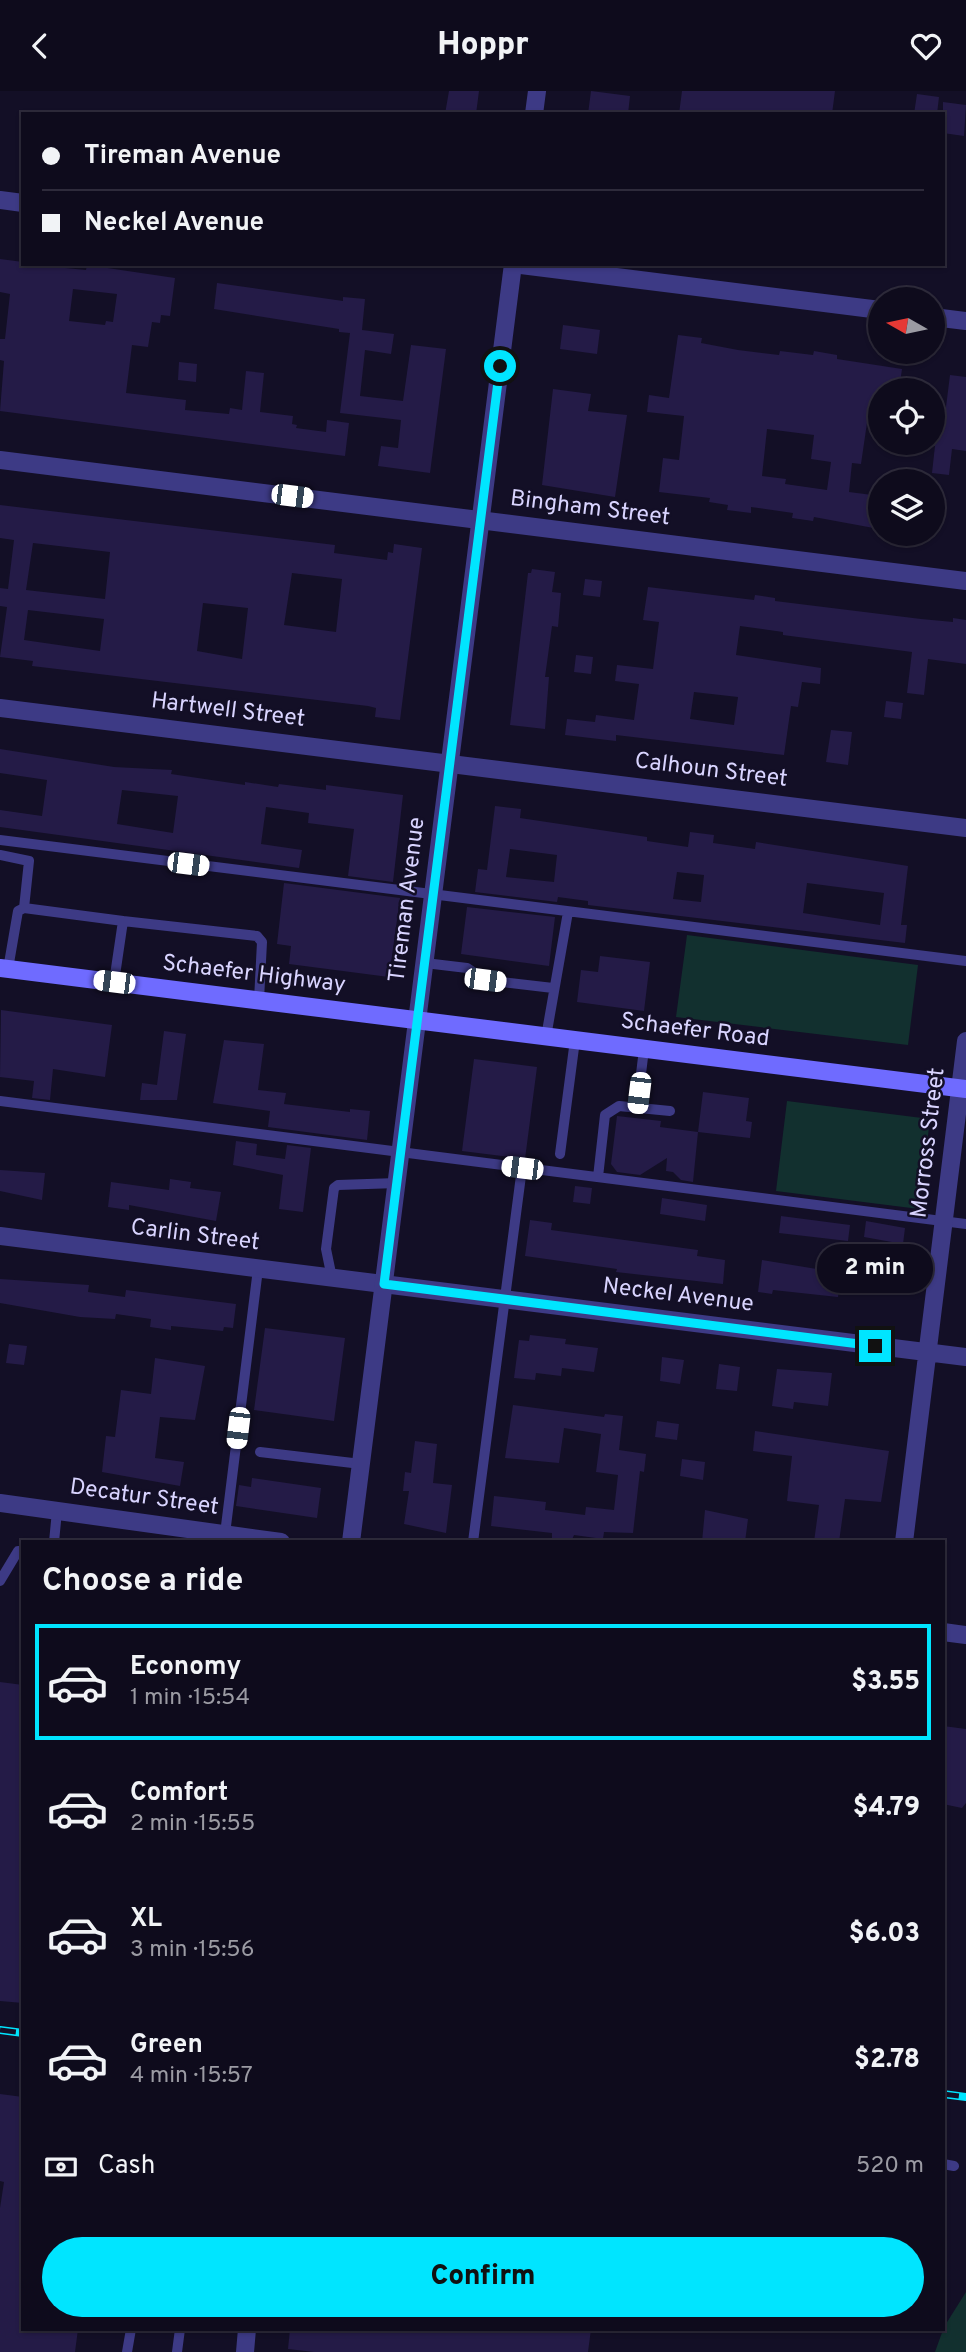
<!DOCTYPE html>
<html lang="en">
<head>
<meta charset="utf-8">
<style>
  :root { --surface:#0e0b1c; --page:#171425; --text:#f1f3f6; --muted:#9b9ba3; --line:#2e2b3b; --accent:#00e5ff }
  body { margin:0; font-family:Overpass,sans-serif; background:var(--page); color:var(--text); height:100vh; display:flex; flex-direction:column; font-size:26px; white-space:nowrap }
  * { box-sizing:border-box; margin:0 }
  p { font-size:23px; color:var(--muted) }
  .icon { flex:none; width:38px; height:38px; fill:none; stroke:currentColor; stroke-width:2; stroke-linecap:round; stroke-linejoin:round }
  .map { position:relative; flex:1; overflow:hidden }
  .drawer { position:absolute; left:21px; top:1449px; width:924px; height:791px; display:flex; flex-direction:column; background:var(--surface); border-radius:0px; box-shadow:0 2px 5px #0004,0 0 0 2px var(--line) }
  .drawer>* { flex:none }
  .banner { position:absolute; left:21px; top:21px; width:924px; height:154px; border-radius:0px; box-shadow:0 2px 5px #0004,0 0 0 2px var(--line); display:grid; align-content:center; height:154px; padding:0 21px; background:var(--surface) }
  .needle { width:46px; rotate:279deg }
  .buttons { position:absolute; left:868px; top:196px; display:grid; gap:14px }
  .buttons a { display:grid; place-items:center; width:77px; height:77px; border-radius:50%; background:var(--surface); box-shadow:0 2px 5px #0004,0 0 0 2px var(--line); font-size:35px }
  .end { position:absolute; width:32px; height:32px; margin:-16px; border:9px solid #00e5ff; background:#111; box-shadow:0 0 0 4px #111 }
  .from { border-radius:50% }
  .bubble { position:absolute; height:49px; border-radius:24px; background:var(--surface); box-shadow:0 2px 5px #0004,0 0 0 2px var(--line); font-size:23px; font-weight:800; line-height:49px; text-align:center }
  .car { position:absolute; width:21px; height:42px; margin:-21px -10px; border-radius:9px; box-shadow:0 0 5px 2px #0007; background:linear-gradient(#fff 24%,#345 0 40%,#fff 0 76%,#345 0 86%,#fff 0) }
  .banner b { display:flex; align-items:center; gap:24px; height:66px; font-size:26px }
  .banner b+b { border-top:2px solid var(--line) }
  .banner i { width:18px; height:18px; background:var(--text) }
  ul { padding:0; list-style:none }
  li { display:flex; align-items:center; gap:21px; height:116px; margin:0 14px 10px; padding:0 7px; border:4px solid transparent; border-radius:0px }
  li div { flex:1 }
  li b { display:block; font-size:26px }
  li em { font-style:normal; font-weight:800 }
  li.active { border-color:var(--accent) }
  li>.icon { width:63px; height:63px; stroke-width:1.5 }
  h2 { padding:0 21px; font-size:32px; line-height:84px }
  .pay { display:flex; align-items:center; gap:18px; height:77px; padding:0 21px; font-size:26px }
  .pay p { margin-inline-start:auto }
  .button { display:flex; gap:14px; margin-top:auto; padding:14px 21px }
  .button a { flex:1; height:80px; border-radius:42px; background:var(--accent); color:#111; font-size:28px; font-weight:800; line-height:80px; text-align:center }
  header { display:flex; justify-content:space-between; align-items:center; height:91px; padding:0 21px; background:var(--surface); font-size:32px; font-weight:800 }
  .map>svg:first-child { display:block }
  .green { fill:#12302f }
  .building { fill:#241b47; fill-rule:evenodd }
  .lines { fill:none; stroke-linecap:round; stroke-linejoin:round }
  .service { stroke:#3d3a85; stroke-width:10 }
  .minor { stroke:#3d3a85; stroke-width:18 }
  .tertiary { stroke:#3d3a85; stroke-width:18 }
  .secondary { stroke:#6f6bff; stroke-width:18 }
  .rail-casing { stroke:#00e5ff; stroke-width:8 }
  .rail { stroke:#130f26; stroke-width:5; stroke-dasharray:16; stroke-linecap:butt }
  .route { stroke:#00e5ff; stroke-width:9 }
  .labels { text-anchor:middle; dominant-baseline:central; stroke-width:5; stroke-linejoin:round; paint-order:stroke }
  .street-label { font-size:23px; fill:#d9d4ff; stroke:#130f26 }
</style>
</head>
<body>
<header><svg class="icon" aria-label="back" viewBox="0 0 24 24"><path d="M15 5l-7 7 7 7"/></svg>Hoppr<svg class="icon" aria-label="heart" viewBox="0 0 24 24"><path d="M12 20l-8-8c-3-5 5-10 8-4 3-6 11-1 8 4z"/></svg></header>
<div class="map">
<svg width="966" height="2261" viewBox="0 0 966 2261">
  <rect width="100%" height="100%" fill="#130f26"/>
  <path class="green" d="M687,844L918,874L908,954L676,926Z
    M787,1010L930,1028L919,1118L776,1100Z
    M966,2201V2261H935L944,2236Z"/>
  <path class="building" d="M449,0H479L476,23H445Z
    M591,0L630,5L628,23H588Z
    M682,0H835L832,23H724L701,20V23H679Z
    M917,3L939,6L937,23H914Z
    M943,11L966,14L964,45L943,42Z
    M0,168L23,171V173L86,179L87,174L175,187L170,225L161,224L160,232L152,231L148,256L132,254L126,302L186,309L185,319L229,323L230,317L242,319L246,280L264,282L260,321L293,325L292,333L297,334L296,337L326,341L327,329L349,332L345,365L0,320L4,270L0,269V248H5L10,203L0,201ZM73,198L117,203L113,231L106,230L105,234L69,230Z
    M217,192L343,210V206L365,208L362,239L394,243L391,263L365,259L360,305L403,310L411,254L446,258L430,382L378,375L381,355L398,357L401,329L340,322L350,242L339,241V238L214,218Z
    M563,234L600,239L597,263L560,258Z
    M678,244L702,247L701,252L738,259L779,264L780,260L813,264L814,260L837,264V268L902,278L899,299H880V319L869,318L861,373L852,372L849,401L880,405L879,438L814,426L813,430L792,427L793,422L751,416V422L727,419L728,414L709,411L710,407L659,401L663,367L679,369L684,325L647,321L649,304L669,307ZM767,338L814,344L811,368L831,371L827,399L785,393L786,388L762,385Z
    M179,271L197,273L196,291L178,289Z
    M950,284L966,286V360L952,358L949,384L932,382L935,355H933V339L943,340Z
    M553,298L591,303L588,320L627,324L615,406L542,394Z
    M0,414L335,454L334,462L387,469L388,461L393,462L394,453L422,457L400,629L375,626L376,617L368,615L32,575L33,570L0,566L7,516L0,515V497L8,498L14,449L0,447ZM33,452L110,461L105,508L26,499ZM292,482L342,488L336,541L284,534ZM203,512L248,517L242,568L197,560ZM28,519L104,528L100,560L24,549Z
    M532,478L555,481L552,501L561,502L558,536L552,535L545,586H549L545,638L510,634L528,482H531Z
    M585,488L602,490L600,506L583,504Z
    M648,496L754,509L755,504L775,507V510L921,528L953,531V527L966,529V573L928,568L924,604L907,602L912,561L783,544V541L740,535L736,564L821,577L820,593L802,591L798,616L791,615L784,664L616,644V650L565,644L567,628L595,631L596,624L634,629L639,593L615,590L617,574L653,578L659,531L643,529ZM694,601L738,606L734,634L690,628Z
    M576,564L593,566L591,583L574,581Z
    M886,610L903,612L901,628L884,626Z
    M831,639L852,641L848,674L826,671Z
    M0,658L114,676L172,679L171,683L245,694V691L278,696L279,693L326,699V694L403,704L393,791L348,785L354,738L308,732L309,722L266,716L261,753L302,759L299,777L0,736V719L42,725L47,689L0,682ZM122,699L178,705L173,742L117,733Z
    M495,715L521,718L520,727L647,746V750L688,756L690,741L714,744L713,752L755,758L756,751L908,775L901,834H907L905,852L588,814V810L558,806L557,811L475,801L478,778L487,779ZM510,758L557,764L554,791L506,786ZM677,781L704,784L701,811L673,808ZM807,792L884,802L880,834L803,822Z
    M284,792L400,807L389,886L289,873L291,855L277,853Z
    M467,816L555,826L549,875L461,863Z
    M600,865L650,871L644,920L577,911L581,879L598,881Z
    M1,919L112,934L105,986L53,978L50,1009L32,1007L34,990L0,986Z
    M164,940L186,943L177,1009H140L142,992L157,994Z
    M224,949L264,953L258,999L286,1002L284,1013L350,1021V1018L370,1020L367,1049L268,1036L270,1020L213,1012Z
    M474,968L537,976L525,1068L462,1060Z
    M703,1001L749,1007L746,1030L752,1031L750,1047L698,1041Z
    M617,1025L661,1030L660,1036L698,1041L693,1091L681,1089L673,1081L666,1080L667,1067L640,1084L617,1081L611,1073Z
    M236,1050L257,1053L256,1064L285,1068L287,1054L311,1057L303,1121L279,1118L283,1084L233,1074Z
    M0,1079L45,1082L42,1109L0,1100Z
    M170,1088L191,1091L190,1097L221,1101L216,1130L129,1114V1119L108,1116L111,1091L169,1099Z
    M575,1095L592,1097L590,1113L573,1111Z
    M662,1107L707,1114L705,1130L660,1123Z
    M781,1125L850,1134L848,1150L779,1142Z
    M530,1129L552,1132L551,1139L698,1159L697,1165L725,1169L723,1193L616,1181L617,1178L525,1165Z
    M866,1130L905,1137L903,1153L864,1146Z
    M762,1169L841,1182L838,1206L773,1199L772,1203L758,1201Z
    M0,1188L89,1194L88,1201L125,1206L126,1199L236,1213L233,1237L224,1236L223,1240L171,1235V1239L150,1236L151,1228L116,1223L115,1228L80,1226L0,1212Z
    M265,1237L345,1247L334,1330L254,1319Z
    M530,1244L566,1248L565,1253L598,1257L594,1281L562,1277L561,1285L536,1282L535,1289L514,1287L519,1249L529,1250Z
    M9,1253L27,1255L24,1274L6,1272Z
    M662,1266L684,1269L680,1293L660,1290Z
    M155,1267L205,1275L195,1329L160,1326L155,1367L184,1371L180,1395L102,1381L106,1345L115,1346L121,1299L151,1303Z
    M719,1273L740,1276L737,1300L716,1298Z
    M777,1278L832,1282L828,1315L794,1311L793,1318L772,1315Z
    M513,1314L604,1326L605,1323L623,1325L619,1359L646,1363L644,1381L640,1380L633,1442L604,1441L603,1448L574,1444L571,1451L552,1448V1442L491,1435L494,1405L546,1411L545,1419L585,1424L586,1416L614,1419L618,1384L596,1381L601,1343L564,1337L559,1372L505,1367Z
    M657,1330L679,1333L677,1349L655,1346Z
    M755,1340L889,1360L881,1411L845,1408L839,1451H814L819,1414L787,1410L792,1365L753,1360Z
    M415,1350L437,1353L433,1392L452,1394L446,1442L404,1433L409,1400H403L405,1381L411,1382Z
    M682,1368L705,1371L703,1389L680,1385Z
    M252,1387L321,1397L317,1427L236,1415L239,1394L251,1396Z
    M705,1419L748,1428L745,1451H702Z
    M0,1591L23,1594V1912L0,1910Z
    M943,1635L966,1638V1712L962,1717L943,1713Z
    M0,2003L23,2006V2238H78L75,2261H0V2117L4,2091L0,2090Z
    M290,2238H591L588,2261H314L288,2258Z"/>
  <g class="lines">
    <path class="service" d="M0,749L966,870
      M0,764L29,770L24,817
      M425,872L467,877L485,889L553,897
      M8,878L18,820L24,817L123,830
      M114,891L123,830L257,845L262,851L259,909
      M546,946L568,821
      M0,1010L966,1133
      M637,1016L644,958
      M560,1063L575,949
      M598,1086L605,1024L619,1015L670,1020
      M332,1187L326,1158L334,1097L338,1094L397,1092
      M260,1361L361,1373
      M225,1443L258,1178
      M54,1451L57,1420
      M473,1451L522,1077
      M0,1490L18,1460H23
      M943,2073L954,2075
      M127,2261L131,2238
      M177,2261L180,2238"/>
    <path class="minor" d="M0,109L23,112
      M513,173L880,219
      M933,226L966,230
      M0,369L966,490
      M0,617L966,737
      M0,1145L966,1266
      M0,1412L281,1451
      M904,1451L966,950
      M943,1541L966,1544"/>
    <path class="tertiary" d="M534,23L537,0
      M351,1451L513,173
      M245,2261L247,2238"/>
    <path class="secondary" d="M0,877L966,998"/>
    <g class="rail-casing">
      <path id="rail" d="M0,1939L23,1942
        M943,2003L966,2006"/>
    </g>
    <use href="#rail" class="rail"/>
  </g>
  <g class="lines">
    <path class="route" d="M500,275L384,1193L875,1255"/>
  </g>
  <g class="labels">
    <g class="street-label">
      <text transform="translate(590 418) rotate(7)">Bingham Street</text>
      <text transform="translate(228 620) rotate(7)">Hartwell Street</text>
      <text transform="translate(711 680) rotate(7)">Calhoun Street</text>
      <text transform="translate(408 809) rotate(-83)">Tireman Avenue</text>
      <text transform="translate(254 884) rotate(7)">Schaefer Highway</text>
      <text transform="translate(695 940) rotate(7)">Schaefer Road</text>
      <text transform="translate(929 1052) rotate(-83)">Morross Street</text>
      <text transform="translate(195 1145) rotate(7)">Carlin Street</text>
      <text transform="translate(678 1205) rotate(7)">Neckel Avenue</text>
      <text transform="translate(144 1407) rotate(8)">Decatur Street</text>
    </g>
  </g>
</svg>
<div class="buttons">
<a><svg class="needle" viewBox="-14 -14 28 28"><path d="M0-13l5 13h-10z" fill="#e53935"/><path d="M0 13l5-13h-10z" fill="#9b9ba3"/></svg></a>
<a><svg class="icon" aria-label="locate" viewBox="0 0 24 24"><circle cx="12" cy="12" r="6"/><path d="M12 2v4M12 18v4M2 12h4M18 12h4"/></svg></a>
<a><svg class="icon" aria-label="layers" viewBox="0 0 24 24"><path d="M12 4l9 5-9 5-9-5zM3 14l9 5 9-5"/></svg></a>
</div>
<i class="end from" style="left:500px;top:275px"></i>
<i class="end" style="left:875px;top:1255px"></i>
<div class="bubble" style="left:817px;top:1153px;width:116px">2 min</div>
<i class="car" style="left:292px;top:405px;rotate:97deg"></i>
<i class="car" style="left:188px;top:773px;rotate:97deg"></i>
<i class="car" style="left:485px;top:889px;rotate:97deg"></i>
<i class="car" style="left:114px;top:891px;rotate:277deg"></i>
<i class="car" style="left:639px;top:1002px;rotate:187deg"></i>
<i class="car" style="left:522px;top:1077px;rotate:277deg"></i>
<i class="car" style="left:238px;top:1337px;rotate:187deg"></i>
<div class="banner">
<b><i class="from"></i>Tireman Avenue</b>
<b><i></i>Neckel Avenue</b>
</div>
<section class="drawer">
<h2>Choose a ride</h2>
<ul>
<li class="active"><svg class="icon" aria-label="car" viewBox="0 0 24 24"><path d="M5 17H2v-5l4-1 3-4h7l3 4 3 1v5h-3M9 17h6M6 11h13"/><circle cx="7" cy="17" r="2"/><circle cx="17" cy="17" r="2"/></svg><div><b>Economy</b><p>1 min · 15:54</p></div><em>$3.55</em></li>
<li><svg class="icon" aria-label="car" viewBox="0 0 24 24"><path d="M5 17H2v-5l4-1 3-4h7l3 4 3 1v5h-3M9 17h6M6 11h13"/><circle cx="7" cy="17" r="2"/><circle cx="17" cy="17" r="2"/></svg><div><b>Comfort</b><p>2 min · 15:55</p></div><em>$4.79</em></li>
<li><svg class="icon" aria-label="car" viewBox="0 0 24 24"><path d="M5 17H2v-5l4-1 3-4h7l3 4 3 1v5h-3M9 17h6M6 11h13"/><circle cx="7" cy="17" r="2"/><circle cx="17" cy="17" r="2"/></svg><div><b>XL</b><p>3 min · 15:56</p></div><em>$6.03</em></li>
<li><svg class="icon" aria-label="car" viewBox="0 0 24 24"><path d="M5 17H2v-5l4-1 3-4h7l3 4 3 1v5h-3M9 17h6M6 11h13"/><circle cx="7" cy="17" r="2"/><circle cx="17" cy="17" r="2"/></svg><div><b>Green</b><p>4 min · 15:57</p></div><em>$2.78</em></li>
</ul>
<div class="pay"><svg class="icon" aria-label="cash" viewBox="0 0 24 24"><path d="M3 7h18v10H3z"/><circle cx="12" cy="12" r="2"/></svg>Cash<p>520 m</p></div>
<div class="button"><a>Confirm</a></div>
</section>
</div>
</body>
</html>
